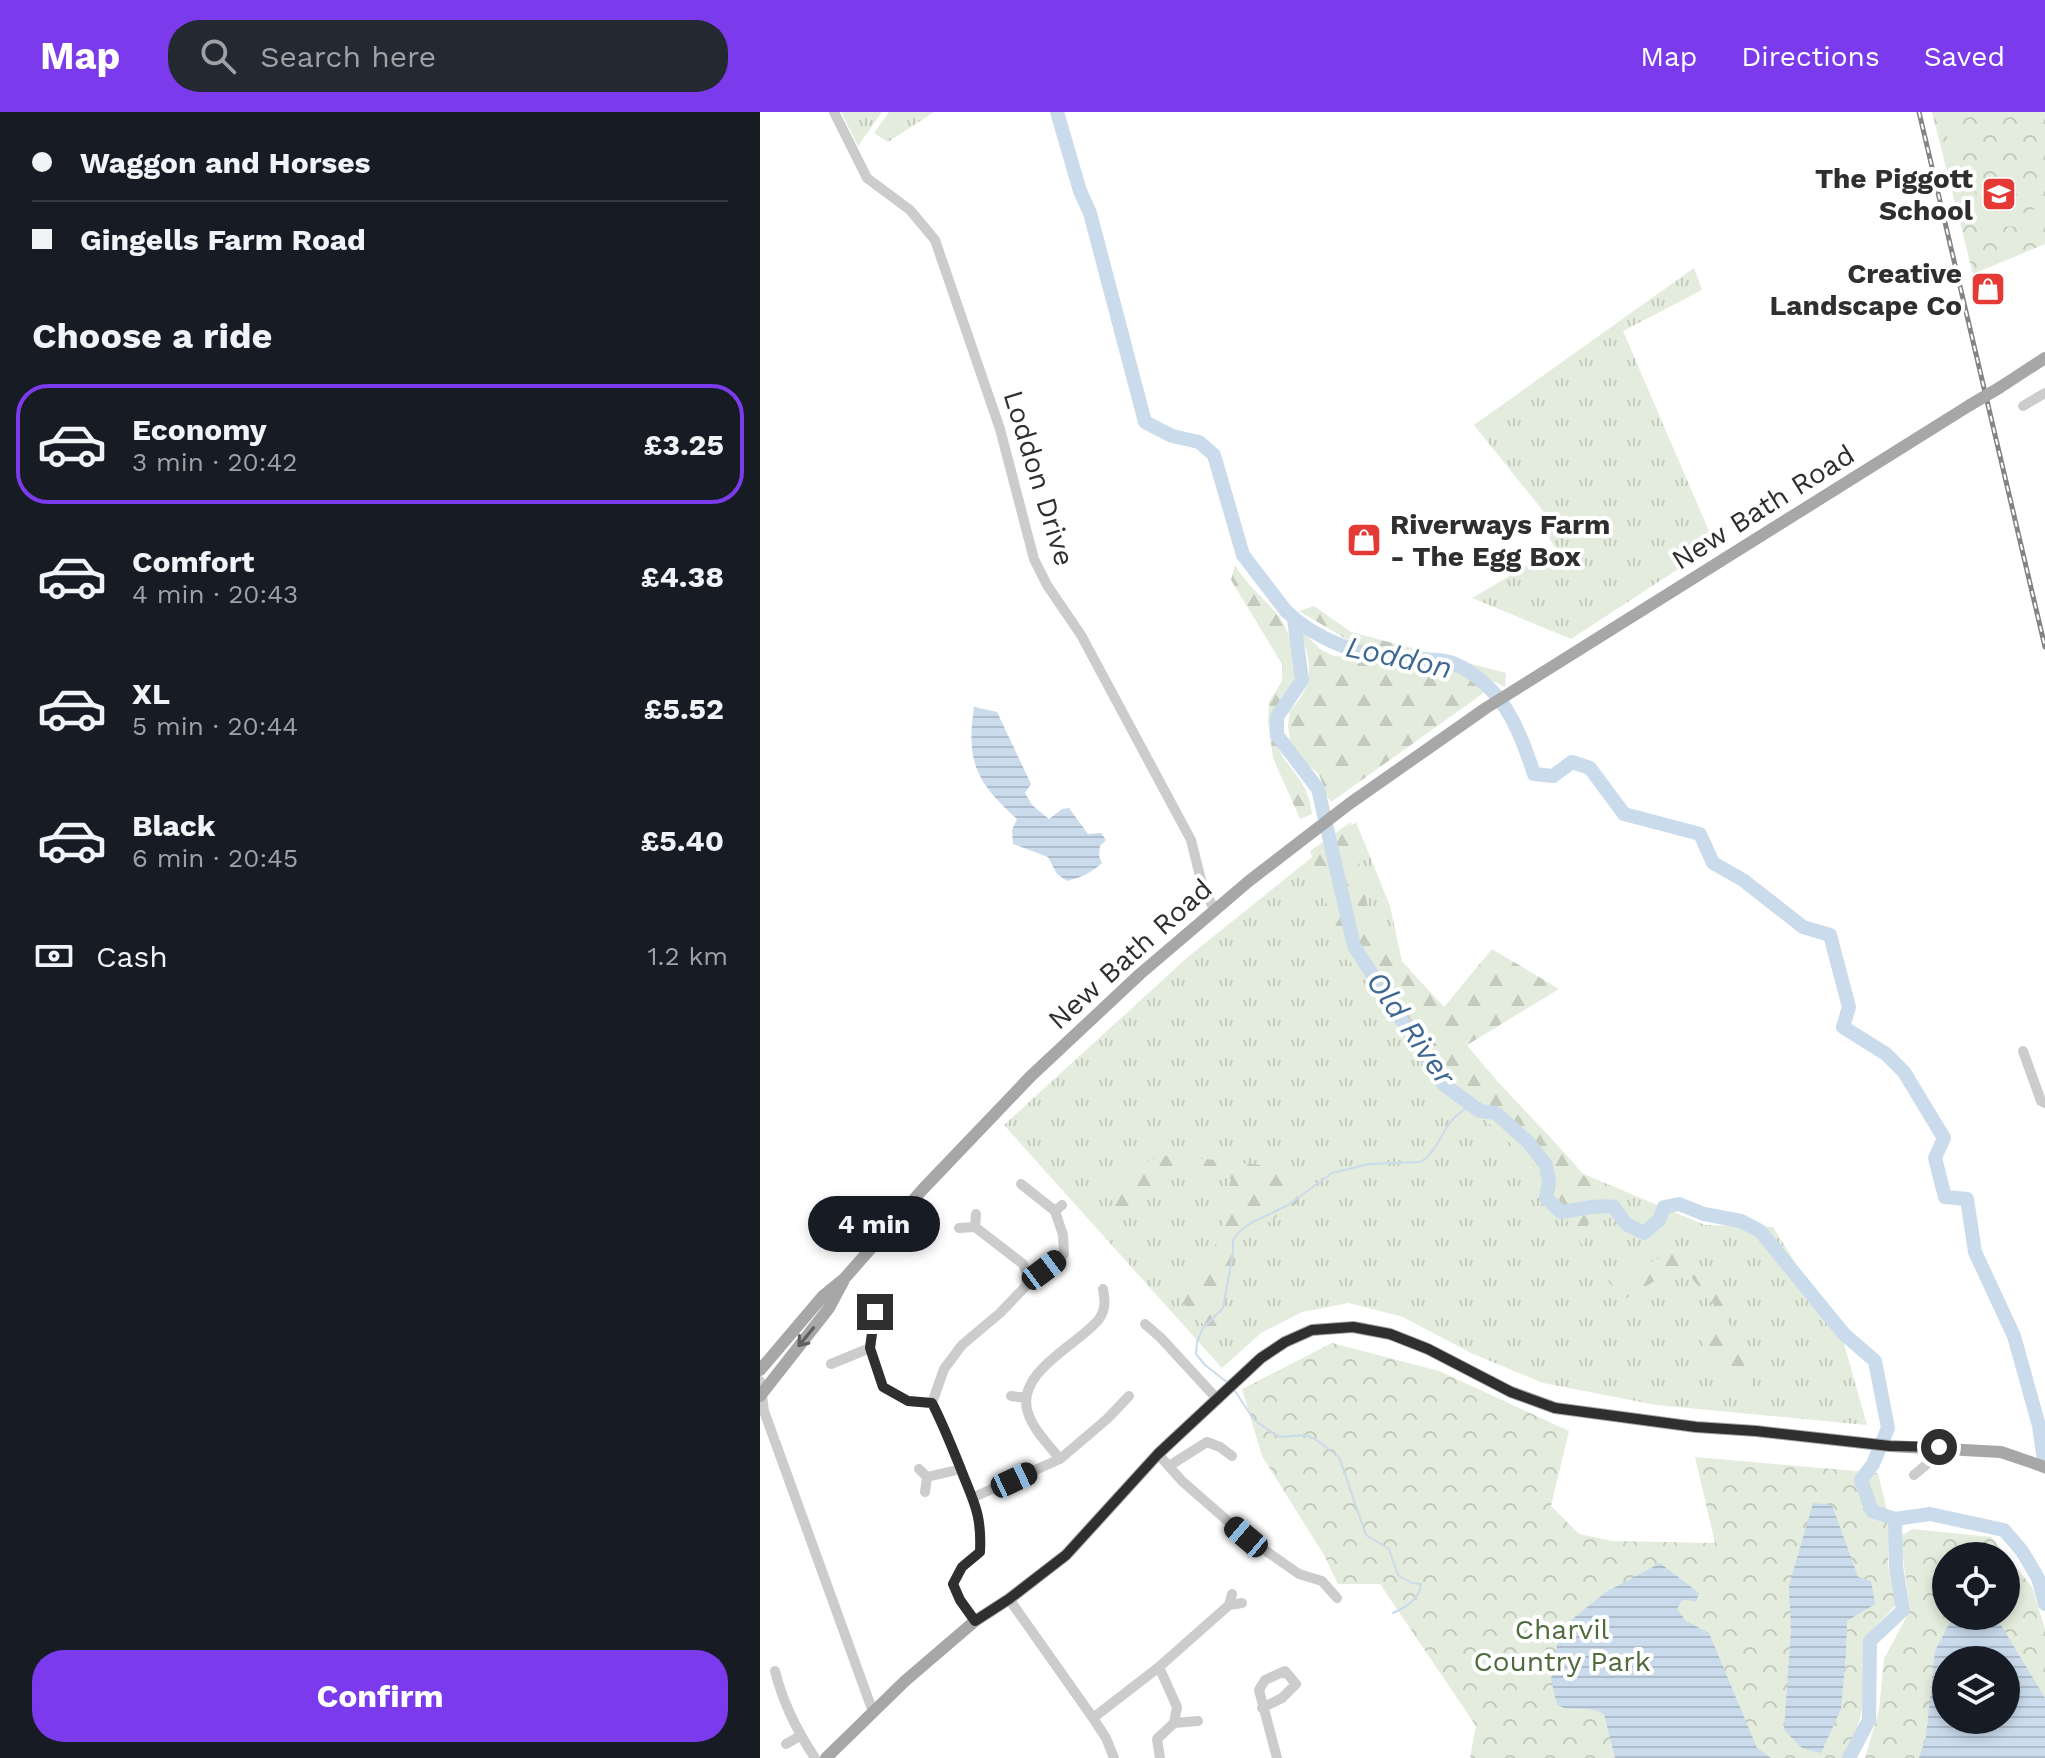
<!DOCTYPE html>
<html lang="en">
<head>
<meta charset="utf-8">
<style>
  :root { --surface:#171b24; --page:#242831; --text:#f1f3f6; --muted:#9ea1a6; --line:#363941; --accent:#7c3aed }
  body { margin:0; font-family:"Work Sans",sans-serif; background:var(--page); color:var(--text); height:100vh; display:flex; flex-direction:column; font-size:30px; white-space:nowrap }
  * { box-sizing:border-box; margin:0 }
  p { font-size:26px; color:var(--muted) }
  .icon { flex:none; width:44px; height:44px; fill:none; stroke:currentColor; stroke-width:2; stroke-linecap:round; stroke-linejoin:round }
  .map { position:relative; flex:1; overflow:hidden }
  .details { display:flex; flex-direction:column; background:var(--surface); width:760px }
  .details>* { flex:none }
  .banner { display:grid; align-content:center; height:176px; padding:0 32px; background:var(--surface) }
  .controls { position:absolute; left:1172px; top:1430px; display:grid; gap:16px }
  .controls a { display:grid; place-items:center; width:88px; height:88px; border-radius:50%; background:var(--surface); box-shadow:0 4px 12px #0003; font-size:40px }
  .end { position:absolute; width:36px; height:36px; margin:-18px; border:10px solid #2f2f2f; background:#fff; box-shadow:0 0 0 4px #fff }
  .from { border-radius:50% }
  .bubble { position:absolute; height:56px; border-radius:28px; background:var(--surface); box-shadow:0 4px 12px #0003; font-size:26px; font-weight:700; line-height:56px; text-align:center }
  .car { position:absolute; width:24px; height:48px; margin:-24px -12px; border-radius:10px; box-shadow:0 0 6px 2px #0007; background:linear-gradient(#222 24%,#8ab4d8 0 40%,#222 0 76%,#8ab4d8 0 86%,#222 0) }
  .banner b { display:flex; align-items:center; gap:28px; height:76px; font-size:30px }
  .banner b+b { border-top:2px solid var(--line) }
  .banner i { width:20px; height:20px; background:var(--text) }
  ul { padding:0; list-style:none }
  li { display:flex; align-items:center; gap:24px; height:120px; margin:0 16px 12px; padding:0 16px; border:4px solid transparent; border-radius:32px }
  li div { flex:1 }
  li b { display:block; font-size:30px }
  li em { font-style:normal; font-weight:700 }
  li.current { border-color:var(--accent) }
  li>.icon { width:72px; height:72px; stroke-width:1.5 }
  h2 { padding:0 32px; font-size:36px; line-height:96px }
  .pay { display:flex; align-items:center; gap:20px; height:88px; padding:0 32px; font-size:30px }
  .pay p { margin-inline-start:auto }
  .action { display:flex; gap:16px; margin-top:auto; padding:16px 32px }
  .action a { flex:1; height:92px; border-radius:32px; background:var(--accent); color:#fff; font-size:32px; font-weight:700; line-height:92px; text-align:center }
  header { display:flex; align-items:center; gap:48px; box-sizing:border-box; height:112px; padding:0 40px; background:var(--accent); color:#fff }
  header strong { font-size:38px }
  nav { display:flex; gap:44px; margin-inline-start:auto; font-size:28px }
  .search { width:560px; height:72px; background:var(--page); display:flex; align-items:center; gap:20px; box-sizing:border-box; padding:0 28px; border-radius:32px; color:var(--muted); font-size:30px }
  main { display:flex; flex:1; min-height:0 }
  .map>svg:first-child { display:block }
  .grass { fill:url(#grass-tufts) }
  .forest { fill:url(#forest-firs) }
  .park { fill:url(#park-crowns); fill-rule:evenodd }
  .pitch { fill:#e4ecdd }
  .water { fill:url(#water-rules); fill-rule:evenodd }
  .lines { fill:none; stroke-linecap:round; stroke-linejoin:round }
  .stream { stroke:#cadbec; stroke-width:2 }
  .river { stroke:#cadbec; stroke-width:14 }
  .minor { stroke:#ccc; stroke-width:10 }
  .major { stroke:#a7a7a7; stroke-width:12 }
  .rail-casing { stroke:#848484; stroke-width:5 }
  .rail { stroke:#fff; stroke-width:2; stroke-dasharray:6; stroke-linecap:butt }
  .major-bridge { stroke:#a7a7a7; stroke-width:12 }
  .oneway { stroke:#5f5f5f }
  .route { stroke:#2f2f2f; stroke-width:10 }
  .labels { text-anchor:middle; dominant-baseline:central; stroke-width:8; stroke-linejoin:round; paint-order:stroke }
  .poi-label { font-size:28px; font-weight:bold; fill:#2f2f2f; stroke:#fff; text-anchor:end }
  .street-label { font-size:28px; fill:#2f2f2f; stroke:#fff }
  .park-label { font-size:28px; fill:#4e6b3d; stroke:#fff }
  .water-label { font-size:30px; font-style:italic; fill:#3e6891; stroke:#fff }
</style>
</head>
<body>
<header>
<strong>Map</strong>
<div class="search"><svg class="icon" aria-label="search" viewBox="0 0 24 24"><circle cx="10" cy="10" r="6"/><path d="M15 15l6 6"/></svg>Search here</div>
<nav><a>Map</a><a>Directions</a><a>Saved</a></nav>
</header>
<main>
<section class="details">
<div class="banner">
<b><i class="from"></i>Waggon and Horses</b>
<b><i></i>Gingells Farm Road</b>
</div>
<h2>Choose a ride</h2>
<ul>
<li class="current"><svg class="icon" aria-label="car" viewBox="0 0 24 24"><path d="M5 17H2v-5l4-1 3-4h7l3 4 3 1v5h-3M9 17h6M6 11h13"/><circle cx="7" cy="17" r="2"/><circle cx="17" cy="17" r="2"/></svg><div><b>Economy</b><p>3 min · 20:42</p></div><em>£3.25</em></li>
<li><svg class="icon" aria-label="car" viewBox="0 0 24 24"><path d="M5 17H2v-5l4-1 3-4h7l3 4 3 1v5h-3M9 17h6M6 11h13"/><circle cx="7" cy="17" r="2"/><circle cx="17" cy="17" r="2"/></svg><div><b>Comfort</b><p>4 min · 20:43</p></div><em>£4.38</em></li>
<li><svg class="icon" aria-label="car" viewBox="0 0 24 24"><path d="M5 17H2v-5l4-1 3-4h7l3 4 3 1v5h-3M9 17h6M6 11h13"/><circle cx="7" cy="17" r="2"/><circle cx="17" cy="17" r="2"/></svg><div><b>XL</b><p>5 min · 20:44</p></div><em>£5.52</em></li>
<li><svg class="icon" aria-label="car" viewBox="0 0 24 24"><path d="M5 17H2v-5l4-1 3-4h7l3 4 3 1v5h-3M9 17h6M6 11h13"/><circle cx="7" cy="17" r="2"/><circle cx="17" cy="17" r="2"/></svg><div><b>Black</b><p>6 min · 20:45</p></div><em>£5.40</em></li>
</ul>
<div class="pay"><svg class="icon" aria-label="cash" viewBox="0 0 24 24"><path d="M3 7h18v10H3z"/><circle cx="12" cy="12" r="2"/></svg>Cash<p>1.2 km</p></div>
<div class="action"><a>Confirm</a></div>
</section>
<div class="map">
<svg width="1285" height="1646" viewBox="0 0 1285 1646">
  <defs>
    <pattern id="grass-tufts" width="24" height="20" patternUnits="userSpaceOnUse" patternTransform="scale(2)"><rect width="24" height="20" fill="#e4ecdd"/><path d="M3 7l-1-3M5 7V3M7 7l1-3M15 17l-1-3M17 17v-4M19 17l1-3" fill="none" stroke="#c4cbbe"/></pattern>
    <pattern id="forest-firs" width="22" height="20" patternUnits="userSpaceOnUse" patternTransform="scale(2)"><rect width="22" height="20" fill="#e4ecdd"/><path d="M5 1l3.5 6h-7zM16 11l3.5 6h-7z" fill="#c4cbbe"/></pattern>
    <pattern id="park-crowns" width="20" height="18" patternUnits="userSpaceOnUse" patternTransform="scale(2)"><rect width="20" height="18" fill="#e4ecdd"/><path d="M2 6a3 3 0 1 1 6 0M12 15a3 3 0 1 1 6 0" fill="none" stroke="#c4cbbe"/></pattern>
    <pattern id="water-rules" width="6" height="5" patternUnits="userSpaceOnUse" patternTransform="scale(2)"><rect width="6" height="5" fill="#cadbec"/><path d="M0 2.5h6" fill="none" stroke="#aebccb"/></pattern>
  </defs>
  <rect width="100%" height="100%" fill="#fff"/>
  <path class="grass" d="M81,0H122L98,34Z
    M129,0H174L128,30L114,21Z
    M934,156L942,178L863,219L955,433L811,527L712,486L796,437L781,413L788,405L714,313Z
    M596,710L630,794L646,868L814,1058L945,1113L1013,1115L1083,1228L1107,1313L896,1293L783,1271L711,1241L643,1205L589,1191L542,1200L501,1221L462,1256L244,1013L429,844Z"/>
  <path class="forest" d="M475,453C488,475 503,485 519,504C528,517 539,547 535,563C530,585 509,601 515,626C522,656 548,663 552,702L540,707L513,646L508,609L509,590L522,569V552L471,468Z
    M554,494L591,520L746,561L745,575L686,546L636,544L593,531L539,499Z
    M544,521L560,537L574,544L689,553L725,575V580L571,690L566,683L559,662L532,640L528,614L530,598C554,575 552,553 542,524Z
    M591,710L608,796L626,832L684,895L732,837L799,877L707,933C747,984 795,1026 835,1077L824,1136L775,1055L723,1006L671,967L621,870L585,847L550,739Z
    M408,1043L537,1057V1091L481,1129L455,1225L417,1185L460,1126L471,1067L423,1061L357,1102L343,1061Z
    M927,1134L961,1188L995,1283H968L937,1221L954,1193L921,1153L863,1188L848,1169Z"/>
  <path class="park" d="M1172,0H1285V132L1213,162Z
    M572,1231L679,1259L809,1319L791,1394L819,1422L852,1429L955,1431L935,1345L1118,1361L1130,1411L1128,1453L1137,1492L1105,1525C1104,1575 1110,1601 1082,1646H710L716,1614L620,1472H578L564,1443L502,1344L482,1277Z
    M1153,1417L1231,1425L1272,1475L1285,1517V1646H1105L1119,1598L1124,1547L1150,1498L1140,1424ZM1186,1444H1246V1504H1186ZM1186,1548H1246V1608H1186Z"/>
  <path class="pitch" d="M1183,0H1195C1202,35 1203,101 1251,103C1265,103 1276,98 1285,88V104C1272,113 1258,116 1243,114C1193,106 1191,39 1183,0Z"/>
  <path class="water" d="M214,595L237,600L271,672L265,681L272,693L289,707L302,697L309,696L328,722L341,721L346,728L340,734L339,744L342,751C331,761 322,765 307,769L297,762L288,745L253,732L252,718L257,707C216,670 206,650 214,595Z
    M1053,1391L1072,1393L1098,1465L1111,1469L1115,1492L1087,1509L1086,1542L1081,1597L1061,1641L1042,1636L1024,1618L1031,1518L1029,1474Z
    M900,1451L939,1481L936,1490L923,1487L917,1497L926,1509L949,1521L997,1636L1011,1646H855L844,1602C822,1591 816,1602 797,1593L791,1567L800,1517L846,1480Z
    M1216,1506L1239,1510L1285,1586V1646H1159L1166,1625L1175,1539L1190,1510ZM1186,1548H1246V1608H1186Z"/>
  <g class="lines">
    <path class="stream" d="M468,1271L445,1253L436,1242L437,1230L443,1216L463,1196L473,1141V1129L478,1121L489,1112L528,1093L572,1061L609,1052L661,1050C676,1040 680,1024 690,1011C695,1003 704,999 710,992
      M475,1279L494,1308L513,1321L520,1325L545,1323L555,1327L579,1345L606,1423L629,1437L638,1463L652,1471L661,1472C660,1487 646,1495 633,1501"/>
    <path class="river" d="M297,0L320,79L330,101L385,310L412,324L439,330L454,343L483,443L526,499C557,529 601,544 644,547C658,548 679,546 693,551C741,572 759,615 774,662L793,664L812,650L830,656L864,702L940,722L953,751L983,768L1043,815L1070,823L1089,895L1083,915L1126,942L1144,960L1184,1026L1175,1046L1185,1085L1207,1087L1215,1140L1254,1224L1279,1314L1285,1355
      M534,507L542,568L517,605V623L558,677L594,834L683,972L720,999L736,1001L768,1030L786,1053L789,1070L786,1086L801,1100C818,1098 837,1092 854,1095L866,1112L884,1121L899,1108L904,1095L919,1092L944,1102L981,1109L1000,1119L1084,1222L1115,1249L1128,1316L1113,1352L1101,1368L1112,1399L1135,1407L1170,1402L1244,1418L1262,1439L1278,1466L1285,1492
      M1089,1646L1109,1608L1110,1529L1143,1498L1136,1454L1135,1407"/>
    <path class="minor" d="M74,0L107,66L150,98L175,128L240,317L274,447L287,473L321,523L431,728L441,768L454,798
      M1263,294L1285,281
      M1263,939L1281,989L1285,991
      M261,1072L295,1099
      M216,1102L215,1115L263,1152L267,1162L266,1174L304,1142L303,1123L295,1099L302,1093
      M199,1116L215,1115
      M115,1200L110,1236L123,1275L148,1289L172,1291C183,1312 191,1333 200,1355C213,1391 222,1399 220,1440L202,1455L193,1472L200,1488L215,1509
      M385,1212L401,1226L458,1288
      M71,1252L110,1236
      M0,1269L4,1299L113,1600
      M251,1284L266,1286
      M172,1291L184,1257L202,1233L240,1201L266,1174
      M398,1342L422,1369L486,1425L539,1462L562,1469L577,1486
      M300,1347C289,1333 274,1319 268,1301C254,1260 320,1232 339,1207C346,1197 345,1188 343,1177
      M409,1354L447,1330L460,1335L472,1344
      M159,1357L167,1365L201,1357
      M1154,1363L1173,1347L1179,1335
      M165,1380L167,1365
      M214,1385L300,1347L347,1307L369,1284
      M249,1487L333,1606L346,1626L354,1646
      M469,1493L482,1491
      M399,1555L417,1595L414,1611L397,1627L400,1646
      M15,1559C23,1591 37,1619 55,1646
      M502,1596L522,1586L536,1572L525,1559L505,1568L499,1578L517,1646
      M333,1606L399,1555L469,1493L472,1482
      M414,1611L438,1609
      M26,1632L40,1624"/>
    <path class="major" d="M1239,276L1285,246
      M0,1258L63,1184L84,1167L163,1077L271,964L380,862L489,769L589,692L726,596L1210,293
      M0,1284L69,1196L83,1170
      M66,1646L145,1569L215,1509L249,1487L306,1443L398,1342L501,1246L525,1230L552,1218L593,1215L630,1222L668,1237L751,1280L795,1296L936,1315L996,1319L1130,1334L1241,1340L1285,1355"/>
    <g class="rail-casing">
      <path id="rail" d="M1159,0L1285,535"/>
    </g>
    <use href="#rail" class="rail"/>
    <path class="major-bridge" d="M1210,293L1239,276"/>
  </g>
  <defs><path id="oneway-shaft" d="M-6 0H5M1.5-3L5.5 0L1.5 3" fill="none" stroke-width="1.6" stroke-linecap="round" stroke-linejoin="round" transform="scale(2)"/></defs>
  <use class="oneway" href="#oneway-shaft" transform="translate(46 1225) rotate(129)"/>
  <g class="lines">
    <path class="route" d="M115,1200L110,1236L123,1275L148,1289L172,1291C183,1312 191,1333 200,1355C213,1389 222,1401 220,1440L202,1455L193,1472L200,1488L215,1509L249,1487L306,1443L398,1342L501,1246L525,1230L552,1218L593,1215L630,1222L668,1237L751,1280L795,1296L936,1315L996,1319L1130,1334L1179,1335"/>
  </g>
  <defs>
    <g id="school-square" transform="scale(1.8)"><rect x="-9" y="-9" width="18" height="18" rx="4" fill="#e43934" stroke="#fff"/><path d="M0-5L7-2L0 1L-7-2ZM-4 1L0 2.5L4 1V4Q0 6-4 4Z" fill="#fff"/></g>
    <g id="shop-square" transform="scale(1.8)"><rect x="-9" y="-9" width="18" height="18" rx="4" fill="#e43934" stroke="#fff"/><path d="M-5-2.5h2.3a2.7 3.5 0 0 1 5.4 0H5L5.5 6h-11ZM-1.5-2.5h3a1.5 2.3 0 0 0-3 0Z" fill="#fff"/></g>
  </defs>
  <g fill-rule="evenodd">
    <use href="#school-square" x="1239" y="82"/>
    <use href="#shop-square" x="1228" y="177"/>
    <use href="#shop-square" x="604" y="428"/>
  </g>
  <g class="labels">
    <g class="poi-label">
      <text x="1213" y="66">The Piggott<tspan x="1213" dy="32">School</tspan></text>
      <text x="1202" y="161">Creative<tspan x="1202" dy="32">Landscape Co</tspan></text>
      <text x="630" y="412" text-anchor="start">Riverways Farm<tspan x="630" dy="32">- The Egg Box</tspan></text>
    </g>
    <g class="street-label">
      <text transform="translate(279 366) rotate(73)">Loddon Drive</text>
      <text transform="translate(1003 395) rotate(-32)">New Bath Road</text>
      <text transform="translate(370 842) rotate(-42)">New Bath Road</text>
    </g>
    <g class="park-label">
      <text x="802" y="1517">Charvil<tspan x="802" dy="32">Country Park</tspan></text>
    </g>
    <g class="water-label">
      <text transform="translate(639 545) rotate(12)">Loddon</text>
      <text transform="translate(651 916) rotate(55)">Old River</text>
    </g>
  </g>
</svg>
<div class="controls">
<a><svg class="icon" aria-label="locate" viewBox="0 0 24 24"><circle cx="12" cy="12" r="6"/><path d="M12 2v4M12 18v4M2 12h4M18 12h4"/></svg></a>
<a><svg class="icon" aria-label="layers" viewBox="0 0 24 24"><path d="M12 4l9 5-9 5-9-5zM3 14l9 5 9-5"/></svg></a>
</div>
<i class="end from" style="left:1179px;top:1335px"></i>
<i class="end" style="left:115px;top:1200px"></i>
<div class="bubble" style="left:48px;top:1084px;width:132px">4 min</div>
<i class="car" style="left:284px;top:1158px;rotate:53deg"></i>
<i class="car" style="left:254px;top:1368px;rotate:65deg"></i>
<i class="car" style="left:486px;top:1425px;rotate:310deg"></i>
</div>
</main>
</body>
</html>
